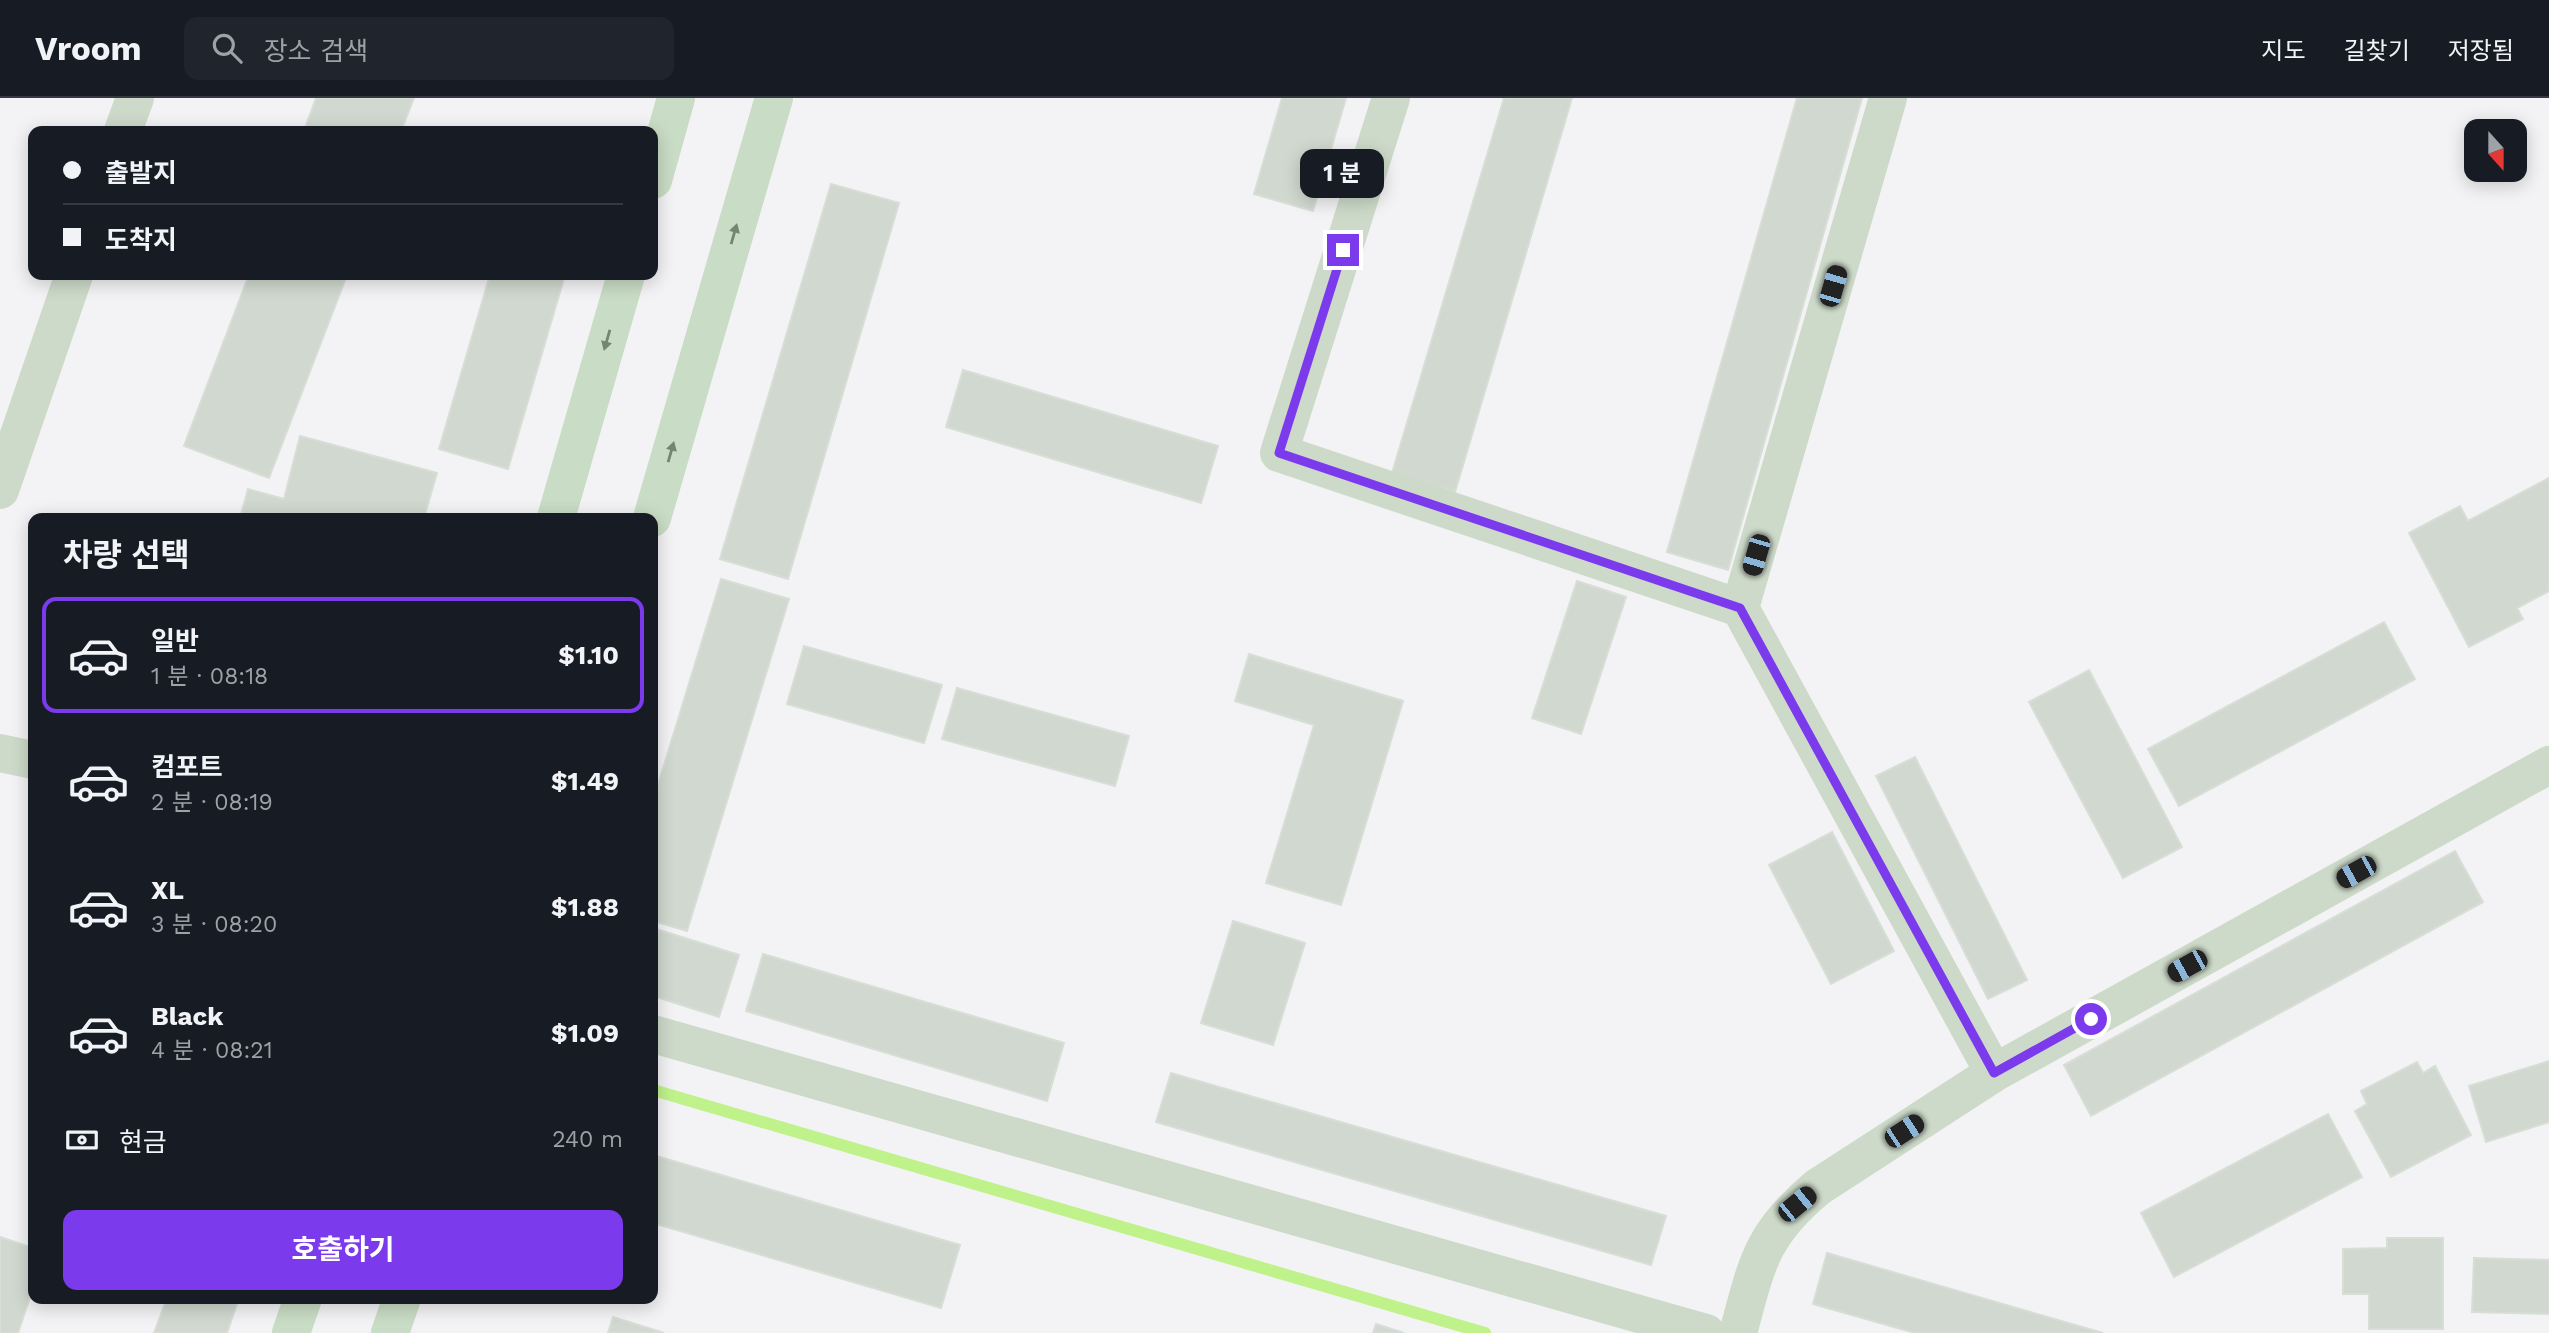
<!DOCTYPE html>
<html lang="ko">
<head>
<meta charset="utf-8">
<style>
  :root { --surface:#171b24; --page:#20242c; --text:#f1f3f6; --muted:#9ea1a6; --line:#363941; --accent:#7c3aed }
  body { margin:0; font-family:"Work Sans","Noto Sans KR",sans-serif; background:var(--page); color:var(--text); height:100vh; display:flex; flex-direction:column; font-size:26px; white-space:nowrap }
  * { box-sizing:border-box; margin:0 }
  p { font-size:23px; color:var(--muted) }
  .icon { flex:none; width:38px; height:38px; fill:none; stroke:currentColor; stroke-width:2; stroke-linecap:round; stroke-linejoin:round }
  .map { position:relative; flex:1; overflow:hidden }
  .sheet { position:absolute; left:28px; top:415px; width:630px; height:791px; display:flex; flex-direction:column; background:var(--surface); border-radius:14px; box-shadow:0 4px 18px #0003 }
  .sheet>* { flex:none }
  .guide { position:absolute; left:28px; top:28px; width:630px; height:154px; border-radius:14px; box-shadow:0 4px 18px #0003; display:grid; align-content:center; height:154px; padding:0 35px; background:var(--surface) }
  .needle { width:46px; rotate:159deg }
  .fabs { position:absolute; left:2464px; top:21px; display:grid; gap:14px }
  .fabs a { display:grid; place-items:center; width:63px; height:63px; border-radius:14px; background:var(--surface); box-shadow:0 4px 18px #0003; font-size:35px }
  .end { position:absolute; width:32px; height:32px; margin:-16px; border:9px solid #7c3aed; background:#fff; box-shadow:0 0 0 4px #fff }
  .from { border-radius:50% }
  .bubble { position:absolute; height:49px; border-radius:14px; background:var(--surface); box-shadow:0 4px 18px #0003; font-size:23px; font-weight:700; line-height:49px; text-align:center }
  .car { position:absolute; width:21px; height:42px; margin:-21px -10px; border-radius:9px; box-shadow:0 0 5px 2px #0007; background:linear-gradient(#222 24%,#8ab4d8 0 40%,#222 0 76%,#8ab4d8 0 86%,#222 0) }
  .guide b { display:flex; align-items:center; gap:24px; height:66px; font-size:26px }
  .guide b+b { border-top:2px solid var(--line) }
  .guide i { width:18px; height:18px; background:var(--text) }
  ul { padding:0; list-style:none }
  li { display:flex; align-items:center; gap:21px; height:116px; margin:0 14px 10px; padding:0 21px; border:4px solid transparent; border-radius:14px }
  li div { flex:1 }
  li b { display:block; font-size:26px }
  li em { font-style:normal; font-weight:700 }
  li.on { border-color:var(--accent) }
  li>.icon { width:63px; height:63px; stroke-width:1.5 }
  h2 { padding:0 35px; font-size:32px; line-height:84px }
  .pay { display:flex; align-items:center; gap:18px; height:77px; padding:0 35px; font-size:26px }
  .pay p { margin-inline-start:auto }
  .action { display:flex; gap:14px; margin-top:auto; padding:14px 35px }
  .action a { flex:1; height:80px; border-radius:14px; background:var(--accent); color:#fff; font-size:28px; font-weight:700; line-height:80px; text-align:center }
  header { display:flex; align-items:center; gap:42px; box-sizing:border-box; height:98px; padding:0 35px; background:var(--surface); border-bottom:2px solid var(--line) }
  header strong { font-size:33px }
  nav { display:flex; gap:38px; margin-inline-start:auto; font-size:24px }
  .search { width:490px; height:63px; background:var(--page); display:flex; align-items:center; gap:18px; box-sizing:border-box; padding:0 24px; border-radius:14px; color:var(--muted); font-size:26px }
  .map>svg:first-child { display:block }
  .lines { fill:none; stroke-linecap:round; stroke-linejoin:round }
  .stream { stroke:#c0f28c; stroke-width:12 }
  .building { fill:#d0d8cf; stroke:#d6ded6; stroke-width:2 }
  .minor { stroke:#cddac9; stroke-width:38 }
  .tertiary { stroke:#cddac9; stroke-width:38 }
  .secondary { stroke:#c9dcc5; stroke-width:38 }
  .oneway { fill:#74876e }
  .route { stroke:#7c3aed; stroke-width:9 }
</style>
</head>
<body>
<header>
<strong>Vroom</strong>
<div class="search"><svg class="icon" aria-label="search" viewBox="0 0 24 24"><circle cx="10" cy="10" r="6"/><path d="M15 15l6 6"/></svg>장소 검색</div>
<nav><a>지도</a><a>길찾기</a><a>저장됨</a></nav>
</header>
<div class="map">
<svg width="2549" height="1235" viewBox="0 0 2549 1235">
  <rect width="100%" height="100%" fill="#f3f3f5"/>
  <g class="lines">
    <path class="stream" d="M653,992L1485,1235"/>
  </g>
  <path class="building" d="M316,0H414L401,33H304Z
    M1282,0H1346L1313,113L1254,96Z
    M1504,0H1572L1455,394L1392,375Z
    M1797,0H1862L1728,472L1667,454Z
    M831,86L899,105L788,481L720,461Z
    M249,177H347L269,380L184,348Z
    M490,177H565L508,371L439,351Z
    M963,272L1218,348L1201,405L946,329Z
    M300,338L437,375L424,420H240L248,391L284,401Z
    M2549,380V493L2517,510L2523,521L2469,549L2409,435L2460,408L2468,423Z
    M721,481L789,501L687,833L653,823V703Z
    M1577,483L1626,499L1581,636L1532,620Z
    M2384,524L2415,581L2179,708L2148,651Z
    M804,548L942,587L924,645L787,606Z
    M1249,556L1403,603L1341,807L1266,785L1314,627L1235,603Z
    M2089,572L2182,749L2123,780L2029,604Z
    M957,590L1129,638L1115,688L942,641Z
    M1915,659L2027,882L1988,901L1876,678Z
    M1832,734L1894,853L1831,886L1769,767Z
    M2455,753L2483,804L2091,1018L2064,967Z
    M1233,823L1305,845L1273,947L1201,925Z
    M653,830L739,857L719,919L653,898Z
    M763,856L1064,945L1047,1003L746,913Z
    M2549,963V1024L2486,1044L2469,988Z
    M2417,964L2423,975L2435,968L2471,1037L2391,1079L2355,1013L2367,1006L2361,993Z
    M1171,975L1666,1118L1651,1167L1156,1024Z
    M2328,1016L2362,1079L2174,1179L2141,1115Z
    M653,1057L960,1147L941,1210L653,1125Z
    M0,1139L33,1150V1190L18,1235H0Z
    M2387,1140H2443V1231H2369V1196H2343V1151L2387,1150Z
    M1827,1155L2103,1235H1915L1813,1206Z
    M2474,1160L2549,1162V1216L2472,1214Z
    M167,1200H239L227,1235H154Z
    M613,1219L664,1235H608Z
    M1376,1226L1404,1235H1373Z"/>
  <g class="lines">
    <path class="minor" d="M1391,0L1279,355L1740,510L1994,975
      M123,33L135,0
      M0,392L74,177
      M1740,510L1888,0
      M1738,1235C1757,1166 1760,1137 1818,1089L1994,975L2549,667"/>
    <path class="tertiary" d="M0,655L33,662
      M653,936L1706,1235"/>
    <path class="secondary" d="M653,82L676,0
      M556,420L626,177
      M652,420L774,0
      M291,1235L303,1200
      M390,1235L402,1200"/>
  </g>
  <defs><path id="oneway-solid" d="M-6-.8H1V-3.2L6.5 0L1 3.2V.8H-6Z" transform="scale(1.75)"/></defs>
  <g class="oneway">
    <use href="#oneway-solid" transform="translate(734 136) rotate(-74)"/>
    <use href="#oneway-solid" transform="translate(607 242) rotate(106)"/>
    <use href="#oneway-solid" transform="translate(671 354) rotate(-74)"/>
  </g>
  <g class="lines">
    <path class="route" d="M1343,152L1279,355L1740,510L1994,975L2091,921"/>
  </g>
</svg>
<div class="fabs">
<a><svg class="needle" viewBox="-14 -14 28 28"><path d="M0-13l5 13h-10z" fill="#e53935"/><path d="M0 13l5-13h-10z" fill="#9ea1a6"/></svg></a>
</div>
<i class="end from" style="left:2091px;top:921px"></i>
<i class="end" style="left:1343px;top:152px"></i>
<div class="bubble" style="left:1300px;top:51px;width:84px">1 분</div>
<i class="car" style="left:1833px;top:188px;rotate:16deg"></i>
<i class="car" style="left:1756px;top:457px;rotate:196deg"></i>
<i class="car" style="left:2356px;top:774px;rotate:241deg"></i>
<i class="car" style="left:2187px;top:868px;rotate:241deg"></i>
<i class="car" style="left:1904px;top:1033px;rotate:57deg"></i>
<i class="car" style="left:1797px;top:1106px;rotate:51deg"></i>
<div class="guide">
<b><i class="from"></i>출발지</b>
<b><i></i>도착지</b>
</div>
<section class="sheet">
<h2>차량 선택</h2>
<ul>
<li class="on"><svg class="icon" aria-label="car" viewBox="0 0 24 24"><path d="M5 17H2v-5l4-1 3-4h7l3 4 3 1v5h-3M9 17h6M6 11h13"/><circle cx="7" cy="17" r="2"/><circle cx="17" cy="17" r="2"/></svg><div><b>일반</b><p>1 분 · 08:18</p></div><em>$1.10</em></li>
<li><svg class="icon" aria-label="car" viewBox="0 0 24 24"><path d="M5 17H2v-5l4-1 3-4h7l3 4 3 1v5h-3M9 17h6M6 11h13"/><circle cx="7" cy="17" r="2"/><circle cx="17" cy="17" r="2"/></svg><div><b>컴포트</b><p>2 분 · 08:19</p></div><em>$1.49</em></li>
<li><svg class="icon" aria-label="car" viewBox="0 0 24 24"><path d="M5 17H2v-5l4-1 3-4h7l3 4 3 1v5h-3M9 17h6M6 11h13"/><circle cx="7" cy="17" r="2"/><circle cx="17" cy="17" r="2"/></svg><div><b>XL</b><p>3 분 · 08:20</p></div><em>$1.88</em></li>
<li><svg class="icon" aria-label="car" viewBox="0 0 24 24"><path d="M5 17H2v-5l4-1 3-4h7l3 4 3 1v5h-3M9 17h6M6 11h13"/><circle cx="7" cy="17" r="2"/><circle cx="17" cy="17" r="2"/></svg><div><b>Black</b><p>4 분 · 08:21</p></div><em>$1.09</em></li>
</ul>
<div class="pay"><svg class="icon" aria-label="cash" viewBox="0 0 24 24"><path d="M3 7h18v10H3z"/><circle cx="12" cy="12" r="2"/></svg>현금<p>240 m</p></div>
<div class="action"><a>호출하기</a></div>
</section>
</div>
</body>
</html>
